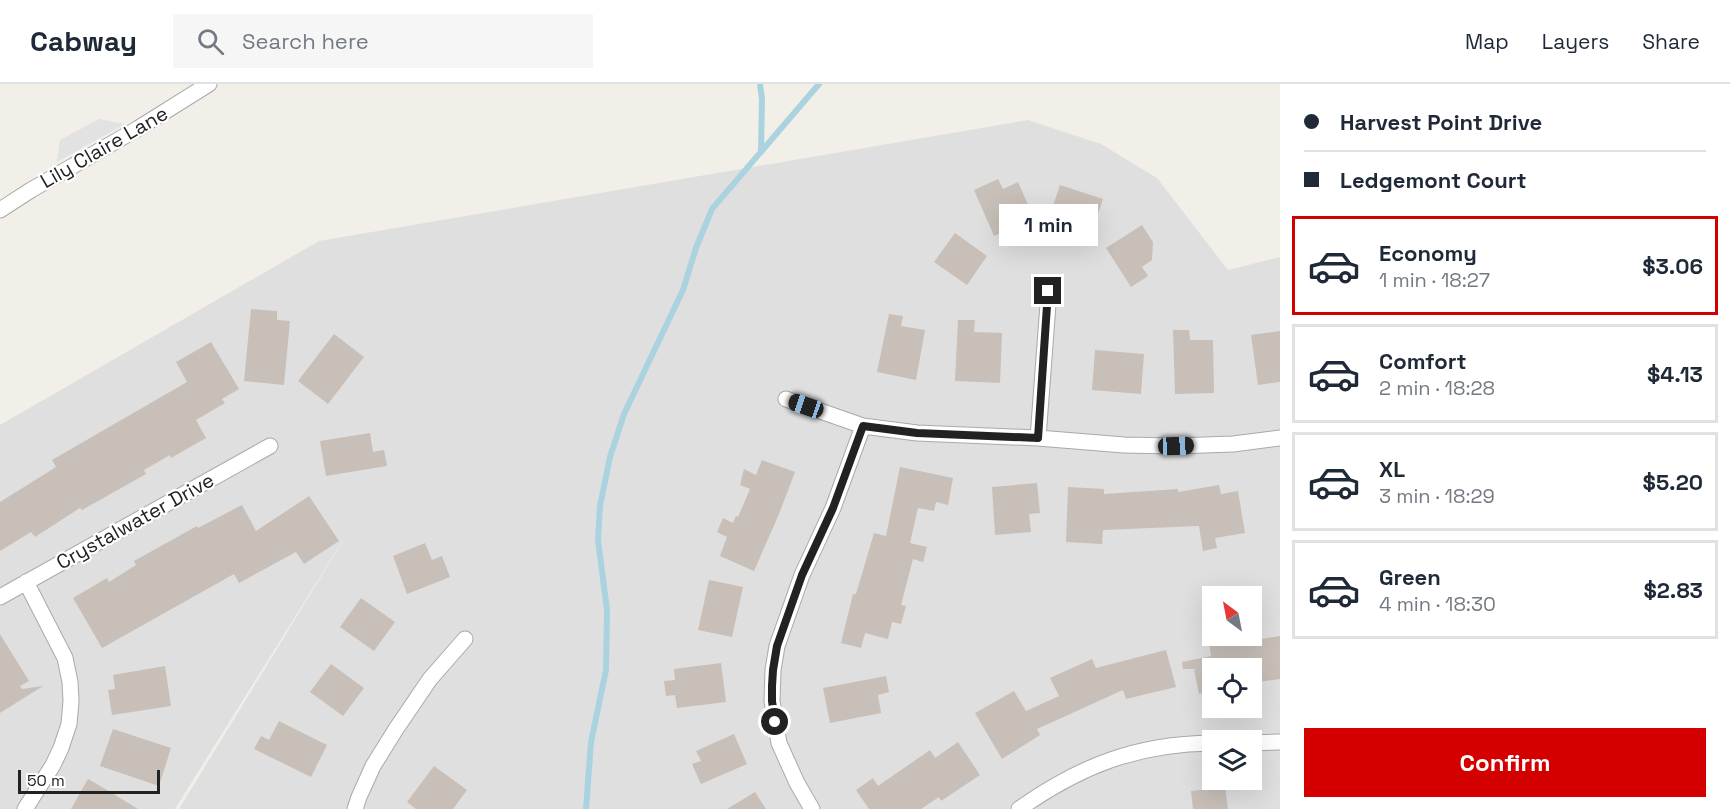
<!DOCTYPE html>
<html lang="en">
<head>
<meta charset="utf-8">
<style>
  :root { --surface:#fff; --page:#f6f6f7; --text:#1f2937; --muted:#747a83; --line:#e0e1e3; --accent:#d40000 }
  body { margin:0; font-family:"Space Grotesk",sans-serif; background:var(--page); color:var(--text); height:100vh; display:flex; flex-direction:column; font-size:22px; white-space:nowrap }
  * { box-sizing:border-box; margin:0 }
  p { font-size:20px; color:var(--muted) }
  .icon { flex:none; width:33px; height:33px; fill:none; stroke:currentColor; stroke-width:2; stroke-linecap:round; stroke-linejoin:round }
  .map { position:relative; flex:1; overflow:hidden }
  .drawer { display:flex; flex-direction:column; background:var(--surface); width:450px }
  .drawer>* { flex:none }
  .guide { display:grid; align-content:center; height:132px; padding:0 24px; background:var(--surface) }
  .needle { width:39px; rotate:328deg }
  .buttons { position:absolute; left:1202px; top:502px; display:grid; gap:12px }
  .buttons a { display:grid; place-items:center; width:60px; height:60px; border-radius:0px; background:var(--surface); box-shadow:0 6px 24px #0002; font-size:30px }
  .scale { position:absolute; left:18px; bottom:15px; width:142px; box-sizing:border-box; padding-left:6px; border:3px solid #222; border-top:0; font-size:16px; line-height:21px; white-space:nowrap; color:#222; -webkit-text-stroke:4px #fff; paint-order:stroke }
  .end { position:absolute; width:27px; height:27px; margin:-14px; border:8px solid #222; background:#fff; box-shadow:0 0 0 3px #fff }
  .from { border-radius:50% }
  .bubble { position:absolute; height:42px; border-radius:0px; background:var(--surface); box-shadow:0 6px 24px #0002; font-size:20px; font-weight:700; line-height:42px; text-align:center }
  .car { position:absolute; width:18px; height:36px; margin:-18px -9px; border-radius:8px; box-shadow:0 0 4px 2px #0007; background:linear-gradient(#222 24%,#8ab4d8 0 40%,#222 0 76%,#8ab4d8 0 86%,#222 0) }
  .guide b { display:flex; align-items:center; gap:21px; height:57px; font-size:22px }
  .guide b+b { border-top:2px solid var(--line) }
  .guide i { width:15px; height:15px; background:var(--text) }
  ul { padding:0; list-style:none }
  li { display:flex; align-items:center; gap:18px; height:99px; margin:0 12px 9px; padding:0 12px; border:3px solid var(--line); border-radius:0px }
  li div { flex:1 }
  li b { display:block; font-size:22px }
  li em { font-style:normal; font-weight:700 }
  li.selected { border-color:var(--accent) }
  li>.icon { width:54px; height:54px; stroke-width:1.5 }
  .cta { display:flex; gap:12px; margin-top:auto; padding:12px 24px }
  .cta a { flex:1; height:69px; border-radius:0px; background:var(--accent); color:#fff; font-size:24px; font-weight:700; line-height:69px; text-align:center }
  header { display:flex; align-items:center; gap:36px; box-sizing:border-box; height:84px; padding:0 30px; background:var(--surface); border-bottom:2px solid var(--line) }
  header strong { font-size:28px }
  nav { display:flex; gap:33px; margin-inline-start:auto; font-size:21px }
  .search { width:420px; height:54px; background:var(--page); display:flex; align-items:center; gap:15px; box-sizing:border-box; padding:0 21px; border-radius:0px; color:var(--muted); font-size:22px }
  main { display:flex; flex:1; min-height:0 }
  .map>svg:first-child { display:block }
  .residential { fill:#e0dfdf; fill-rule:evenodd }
  .parking { fill:#e2e2e2 }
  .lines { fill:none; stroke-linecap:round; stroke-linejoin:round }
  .stream { stroke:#aad3df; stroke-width:6 }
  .building { fill:#c7bfb8 }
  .street-casing { stroke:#a9a9a9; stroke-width:17 }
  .street { stroke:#fff; stroke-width:15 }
  .route { stroke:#222; stroke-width:8 }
  .labels { text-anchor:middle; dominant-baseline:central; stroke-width:4.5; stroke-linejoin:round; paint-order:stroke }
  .street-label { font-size:20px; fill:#222; stroke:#fff }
</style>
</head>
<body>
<header>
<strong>Cabway</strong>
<div class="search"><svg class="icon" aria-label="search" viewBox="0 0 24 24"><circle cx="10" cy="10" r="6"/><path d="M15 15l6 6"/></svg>Search here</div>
<nav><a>Map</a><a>Layers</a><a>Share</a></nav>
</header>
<main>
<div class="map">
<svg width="1280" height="725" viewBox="0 0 1280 725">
  <rect width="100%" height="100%" fill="#f2efe9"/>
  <path class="residential" d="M1028,36L1101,60L1157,94L1228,186L1280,173V725H179L358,432L175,725H0V341L319,157ZM1212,513H1251V552H1212ZM1212,585H1251V624H1212ZM1212,657H1251V696H1212Z"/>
  <path class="parking" d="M99,35L125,40L57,78L60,56Z"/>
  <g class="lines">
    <path class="stream" d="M760,0L762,15L761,68
      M586,725L591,658L606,586L607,526L598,456L600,422L610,373L624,330L683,206L696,164L712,125L819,0"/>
  </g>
  <path class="building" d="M998,95L1003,105L1018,98L1034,134L994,152L974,106Z
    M1060,101L1103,115L1091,151L1073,145L1071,151L1046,143Z
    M1142,141L1153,158L1152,176L1142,183L1148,192L1131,203L1106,164Z
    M955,149L987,172L967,201L934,178Z
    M251,225L277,227V236L290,237L284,301L244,297Z
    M889,230L903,232L901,242L925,246L916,296L877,288Z
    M958,236H975L974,248L1002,249L1000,299L955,297Z
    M1173,246H1189L1190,256H1213L1214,309L1175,310Z
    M1280,247V298L1258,301L1251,251Z
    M334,250L364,273L328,320L298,297Z
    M211,258L239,305L222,315L225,319L196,336L206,354L171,374L170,371L144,386L146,390L82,426L80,424L35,453L31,448L0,467V418L56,383L52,376L187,298L176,278Z
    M1095,266L1144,270L1141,310L1092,306Z
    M370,349L373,368L384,366L387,382L326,392L320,357Z
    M762,376L795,388L779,430L754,487L720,472L727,453L717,448L723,434L733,439L736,432L738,433L750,405L740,401L744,385L756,391Z
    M900,383L953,394L948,421L936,418L934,427L918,424L910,459L927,463L923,478L913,475L901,521L906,522L901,540L892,538L888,555L865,549L861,564L841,559L853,510H856L874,449L886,452Z
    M1037,399L1040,429L1029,430L1031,448L995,451L992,403Z
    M1219,401L1221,410L1238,407L1245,449L1215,454L1217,464L1203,467L1199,442L1103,446L1102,460L1066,458L1068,403L1104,405V410L1178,405V408Z
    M309,412L339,457L304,480L296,468L239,499L234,490L102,564L73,514L107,494L109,498L136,481L134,477L197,442L198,444L242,421L256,447Z
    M425,459L432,476L442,472L450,493L407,510L393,472Z
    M709,496L743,503L732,553L698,546Z
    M361,514L395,538L374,567L340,543Z
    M0,550L29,597L20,602L22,605L43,602L0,629Z
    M1241,552L1243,558L1280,552V595L1251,599V585H1212V607L1199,610L1194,586L1198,585H1183L1182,578L1211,572L1209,559Z
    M1166,566L1176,603L1126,615L1123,606L1037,645L1040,651L1002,675L975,629L1014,607L1026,627L1059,612L1050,594L1092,575L1096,584Z
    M721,579L726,618L677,624L675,611L666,612L664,597L675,596L674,585Z
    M331,580L364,604L343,632L310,608Z
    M165,582L171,622L112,631L108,606L115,605L113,591Z
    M886,592L889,608L878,611L881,629L830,639L823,604Z
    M279,637L327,661L311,693L254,665L261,652L269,656Z
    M113,645L171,664L159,702L100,682Z
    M734,650L747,680L701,700L692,680L701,677L696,667Z
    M958,658L980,691L941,717L939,713L921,725H869L856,706L873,694L878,702L930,666L935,674Z
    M434,682L467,706L453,725H416L407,718Z
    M88,695L102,703L138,725H71Z
    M1225,703L1228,725H1193L1191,707Z
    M755,708L766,725H727Z"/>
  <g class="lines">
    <g class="street-casing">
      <path id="street" d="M0,126L31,106L137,45L209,0
        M786,315L863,342L917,349L1038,354L1124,361L1176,362L1233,360L1280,354
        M1038,354L1049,207
        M0,513L270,362
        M1251,659L1280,658
        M25,725L53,681L61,664L69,640L71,617L70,598L65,574L26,498
        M355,725L359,713L373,682L396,645L430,595L465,555
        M812,725L797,699L779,659L772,617L773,586L777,562L802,491L833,424L863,342
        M1019,725C1080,682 1136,660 1212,659"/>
    </g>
    <use href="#street" class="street"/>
  </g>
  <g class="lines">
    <path class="route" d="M775,638L772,617V602L773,586L777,562L802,491L833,424L863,342L917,349L1038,354L1048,207"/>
  </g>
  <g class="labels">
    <g class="street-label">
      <text transform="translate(104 63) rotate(-30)">Lily Claire Lane</text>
      <text transform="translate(135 437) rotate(-29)">Crystalwater Drive</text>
    </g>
  </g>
</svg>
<div class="buttons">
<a><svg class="needle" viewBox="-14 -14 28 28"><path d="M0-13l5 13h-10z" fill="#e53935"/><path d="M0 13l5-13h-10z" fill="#747a83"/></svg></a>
<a><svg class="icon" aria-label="locate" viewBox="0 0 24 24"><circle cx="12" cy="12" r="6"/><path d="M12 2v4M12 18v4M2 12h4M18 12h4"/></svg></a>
<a><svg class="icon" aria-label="layers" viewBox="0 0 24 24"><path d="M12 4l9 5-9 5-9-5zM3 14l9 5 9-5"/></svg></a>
</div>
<div class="scale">50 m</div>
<i class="end from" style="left:775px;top:638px"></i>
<i class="end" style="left:1048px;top:207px"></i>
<div class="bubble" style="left:999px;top:120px;width:99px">1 min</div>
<i class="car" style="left:806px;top:322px;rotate:289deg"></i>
<i class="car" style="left:1176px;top:362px;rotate:88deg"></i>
</div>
<section class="drawer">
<div class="guide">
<b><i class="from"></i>Harvest Point Drive</b>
<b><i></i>Ledgemont Court</b>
</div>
<ul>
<li class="selected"><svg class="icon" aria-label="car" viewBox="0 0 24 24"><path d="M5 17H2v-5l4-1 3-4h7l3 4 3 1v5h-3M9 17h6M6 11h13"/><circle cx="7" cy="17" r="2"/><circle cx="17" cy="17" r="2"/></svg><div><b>Economy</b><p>1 min · 18:27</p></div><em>$3.06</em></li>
<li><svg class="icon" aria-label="car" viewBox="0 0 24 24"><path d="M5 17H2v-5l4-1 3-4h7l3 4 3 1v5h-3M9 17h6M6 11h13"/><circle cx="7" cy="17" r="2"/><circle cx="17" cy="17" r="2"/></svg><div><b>Comfort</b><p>2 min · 18:28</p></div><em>$4.13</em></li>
<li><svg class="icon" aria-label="car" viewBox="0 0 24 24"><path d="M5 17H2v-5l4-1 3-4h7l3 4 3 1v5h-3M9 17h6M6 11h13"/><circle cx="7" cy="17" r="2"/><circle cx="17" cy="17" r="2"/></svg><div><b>XL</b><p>3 min · 18:29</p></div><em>$5.20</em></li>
<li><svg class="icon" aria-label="car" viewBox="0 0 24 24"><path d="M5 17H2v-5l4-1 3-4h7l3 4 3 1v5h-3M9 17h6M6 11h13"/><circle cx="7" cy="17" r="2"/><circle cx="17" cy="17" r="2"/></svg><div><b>Green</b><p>4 min · 18:30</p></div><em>$2.83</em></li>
</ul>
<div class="cta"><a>Confirm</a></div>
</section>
</main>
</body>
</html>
